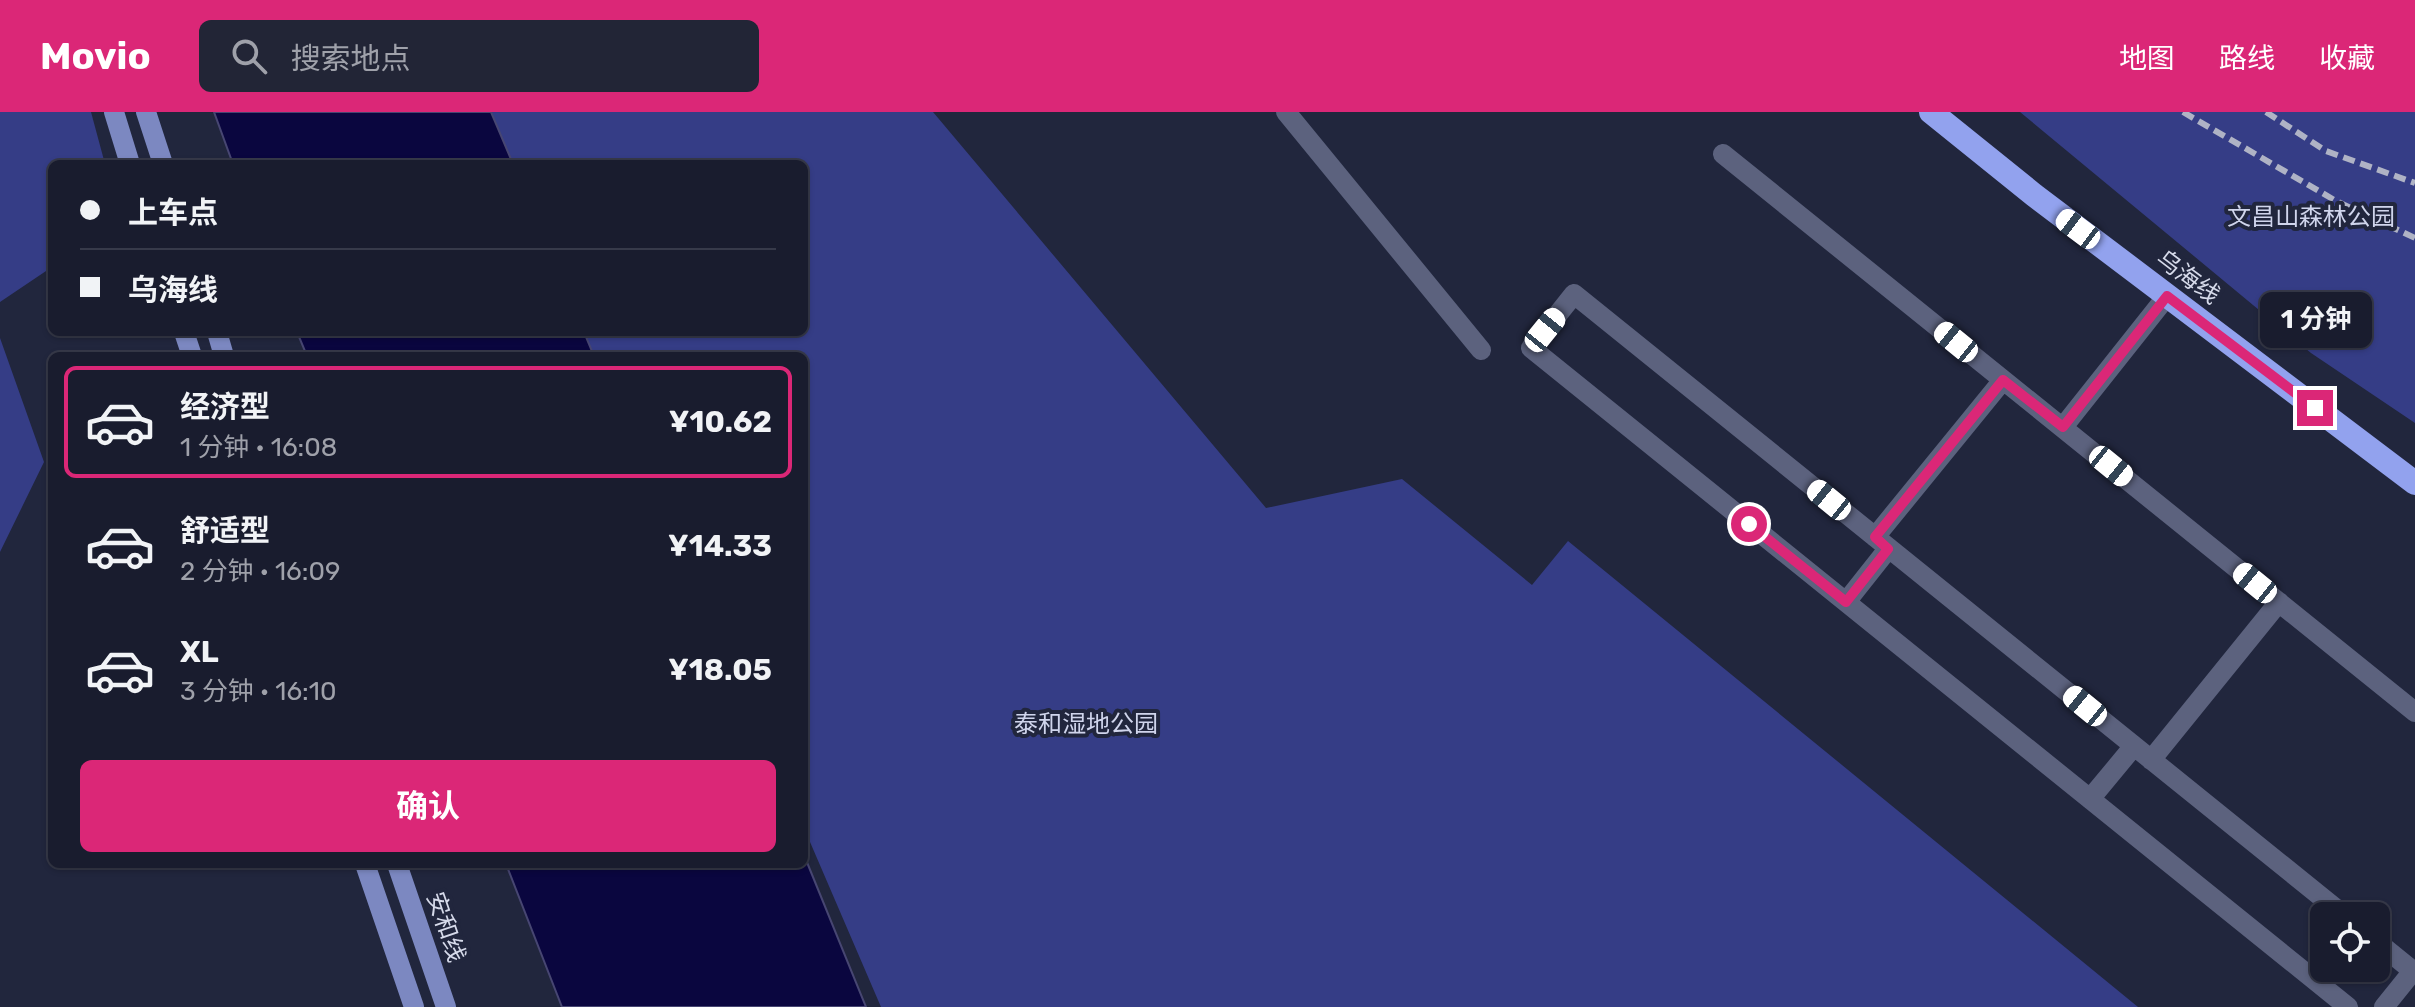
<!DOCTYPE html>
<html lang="zh">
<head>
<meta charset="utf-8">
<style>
  :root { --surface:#191c2e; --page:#222536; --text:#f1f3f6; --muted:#9fa1aa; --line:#373a4a; --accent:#db2777 }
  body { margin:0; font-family:Rubik,"Noto Sans SC",sans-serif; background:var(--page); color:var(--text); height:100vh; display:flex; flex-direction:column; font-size:30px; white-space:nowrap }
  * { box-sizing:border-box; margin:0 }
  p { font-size:26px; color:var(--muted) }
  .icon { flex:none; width:44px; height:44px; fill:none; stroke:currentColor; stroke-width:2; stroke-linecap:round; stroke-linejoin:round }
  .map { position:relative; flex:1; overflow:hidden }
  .details { position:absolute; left:48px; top:240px; width:760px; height:516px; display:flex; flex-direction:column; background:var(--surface); border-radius:12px; box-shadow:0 2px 6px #0004,0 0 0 2px var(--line) }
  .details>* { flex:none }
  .hud { position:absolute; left:48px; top:48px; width:760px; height:176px; border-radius:12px; box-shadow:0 2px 6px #0004,0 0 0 2px var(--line); display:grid; align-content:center; height:176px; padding:0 32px; background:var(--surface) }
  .fabs { position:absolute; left:2310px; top:790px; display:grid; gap:16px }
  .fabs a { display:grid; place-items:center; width:80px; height:80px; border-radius:12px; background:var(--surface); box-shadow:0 2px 6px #0004,0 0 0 2px var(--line); font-size:40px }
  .end { position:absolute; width:36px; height:36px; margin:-18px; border:10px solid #db2777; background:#fff; box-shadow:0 0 0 4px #fff }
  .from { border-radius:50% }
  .bubble { position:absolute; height:56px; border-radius:12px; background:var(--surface); box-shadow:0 2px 6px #0004,0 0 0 2px var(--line); font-size:26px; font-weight:700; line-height:56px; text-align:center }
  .car { position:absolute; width:24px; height:48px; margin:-24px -12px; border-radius:10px; box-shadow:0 0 6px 2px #0007; background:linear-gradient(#fff 24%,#345 0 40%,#fff 0 76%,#345 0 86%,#fff 0) }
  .hud b { display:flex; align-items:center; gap:28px; height:76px; font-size:30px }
  .hud b+b { border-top:2px solid var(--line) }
  .hud i { width:20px; height:20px; background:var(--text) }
  ul { padding:14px 0 0; list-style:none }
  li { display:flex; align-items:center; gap:24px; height:112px; margin:0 16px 12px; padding:0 16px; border:4px solid transparent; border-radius:12px }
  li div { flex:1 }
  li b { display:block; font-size:30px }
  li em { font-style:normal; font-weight:700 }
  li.active { border-color:var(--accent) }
  li>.icon { width:72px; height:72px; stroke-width:1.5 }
  .button { display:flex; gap:16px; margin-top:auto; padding:16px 32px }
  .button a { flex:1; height:92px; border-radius:12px; background:var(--accent); color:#fff; font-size:32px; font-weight:700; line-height:92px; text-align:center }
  header { display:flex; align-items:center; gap:48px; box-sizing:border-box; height:112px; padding:0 40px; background:var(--accent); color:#fff }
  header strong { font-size:38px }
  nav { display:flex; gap:44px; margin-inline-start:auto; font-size:28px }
  .search { width:560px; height:72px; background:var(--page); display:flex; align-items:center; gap:20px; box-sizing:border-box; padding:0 28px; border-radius:12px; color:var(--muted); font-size:30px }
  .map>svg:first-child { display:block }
  .green { fill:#353d86 }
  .water { fill:#0a063f; stroke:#474672; stroke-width:2 }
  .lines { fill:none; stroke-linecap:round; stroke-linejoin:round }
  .minor { stroke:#5c627e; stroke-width:20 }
  .major { stroke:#7c88c1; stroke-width:20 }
  .highway { stroke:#92a2ee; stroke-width:24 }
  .rail { stroke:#afb3c5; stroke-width:6; stroke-dasharray:12 6; stroke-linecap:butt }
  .route { stroke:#db2777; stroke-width:10 }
  .labels { text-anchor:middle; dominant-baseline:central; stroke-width:8; stroke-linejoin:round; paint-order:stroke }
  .park-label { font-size:24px; fill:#d0d5ec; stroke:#21263d }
  .street-label { font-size:24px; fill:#d6daea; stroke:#21263d }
</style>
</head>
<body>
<header>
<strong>Movio</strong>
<div class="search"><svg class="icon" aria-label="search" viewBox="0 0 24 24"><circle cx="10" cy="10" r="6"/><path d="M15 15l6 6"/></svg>搜索地点</div>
<nav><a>地图</a><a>路线</a><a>收藏</a></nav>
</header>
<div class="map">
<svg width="2415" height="895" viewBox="0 0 2415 895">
  <rect width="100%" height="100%" fill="#21263d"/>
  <path class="green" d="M0,0H91L105,52H52V155L0,190Z
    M491,0H933L1266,396L1402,367L1532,473L1568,429L2138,895H881L804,716V244H594L584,220H804V52H513Z
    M2020,0H2415V311L2311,241Z
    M0,226L44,350L0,440Z"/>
  <path class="water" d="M214,0H491L513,52H233Z
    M297,220H584L594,244H307Z
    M804,743L866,895H562L506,752H804Z"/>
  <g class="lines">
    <path class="minor" d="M1286,0L1481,238
      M1723,42L2415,600
      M2063,315L2167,184
      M1875,425L2003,268
      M1846,490L1888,437
      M2151,648L2279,490
      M2090,687L2134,634
      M2345,804L1574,182L1531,236L2348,895
      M2376,829L2413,859L2384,895"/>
    <path class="major" d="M114,0L130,52
      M146,0L163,52
      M184,220L192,244
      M217,220L224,244
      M365,752L414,895
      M397,752L446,895"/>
    <path class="highway" d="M1931,0L2034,83L2415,371"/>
    <path class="rail" d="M2183,0L2336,89L2415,126
      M2266,0L2326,39L2415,71"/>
  </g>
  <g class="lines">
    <path class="route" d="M1749,412L1846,490L1888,437L1875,425L2003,268L2063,315L2167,184L2315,296"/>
  </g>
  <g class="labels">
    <g class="park-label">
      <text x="2311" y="105">文昌山森林公园</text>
      <text x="1086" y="612">泰和湿地公园</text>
    </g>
    <g class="street-label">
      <text transform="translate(2188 165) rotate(37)">乌海线</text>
      <text transform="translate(446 815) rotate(71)">安和线</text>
    </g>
  </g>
</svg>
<div class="fabs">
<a><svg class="icon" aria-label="locate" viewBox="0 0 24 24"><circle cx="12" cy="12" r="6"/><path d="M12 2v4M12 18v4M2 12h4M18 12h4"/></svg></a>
</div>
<i class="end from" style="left:1749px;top:412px"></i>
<i class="end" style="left:2315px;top:296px"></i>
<div class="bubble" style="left:2260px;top:180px;width:112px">1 分钟</div>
<i class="car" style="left:2078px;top:117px;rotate:307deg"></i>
<i class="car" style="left:1545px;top:218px;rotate:39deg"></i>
<i class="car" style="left:1956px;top:230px;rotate:309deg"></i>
<i class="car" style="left:2111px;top:354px;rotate:129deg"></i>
<i class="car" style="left:1829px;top:388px;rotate:309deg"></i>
<i class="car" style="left:2255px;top:471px;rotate:309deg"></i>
<i class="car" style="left:2085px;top:594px;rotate:309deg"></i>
<div class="hud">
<b><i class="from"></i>上车点</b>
<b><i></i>乌海线</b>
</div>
<section class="details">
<ul>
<li class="active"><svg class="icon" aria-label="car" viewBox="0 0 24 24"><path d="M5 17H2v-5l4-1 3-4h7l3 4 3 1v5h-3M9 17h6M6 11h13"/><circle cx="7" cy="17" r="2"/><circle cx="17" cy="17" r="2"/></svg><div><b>经济型</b><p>1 分钟 · 16:08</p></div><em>¥10.62</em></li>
<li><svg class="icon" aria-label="car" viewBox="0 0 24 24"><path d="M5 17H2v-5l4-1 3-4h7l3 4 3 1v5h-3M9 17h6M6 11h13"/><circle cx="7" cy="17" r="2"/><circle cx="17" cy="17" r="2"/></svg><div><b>舒适型</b><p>2 分钟 · 16:09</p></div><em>¥14.33</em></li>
<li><svg class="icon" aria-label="car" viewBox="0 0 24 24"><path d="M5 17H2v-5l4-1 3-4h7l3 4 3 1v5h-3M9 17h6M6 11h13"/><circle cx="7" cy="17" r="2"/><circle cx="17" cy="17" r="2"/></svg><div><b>XL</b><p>3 分钟 · 16:10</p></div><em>¥18.05</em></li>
</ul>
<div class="button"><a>确认</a></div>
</section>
</div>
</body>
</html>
